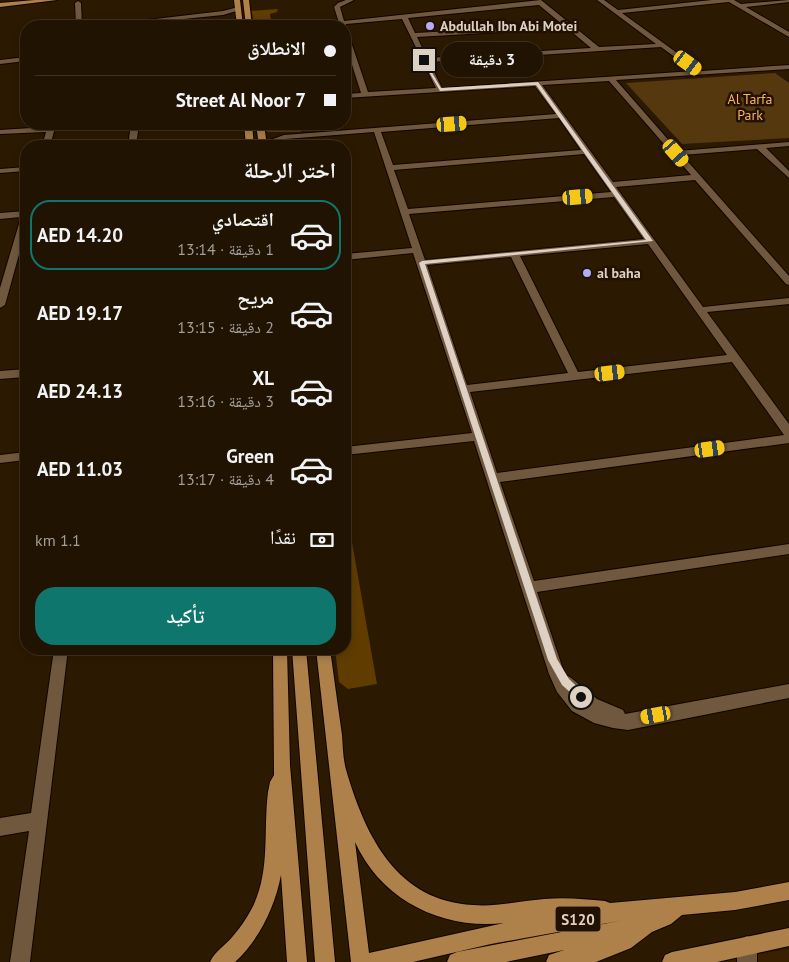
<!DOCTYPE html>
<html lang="ar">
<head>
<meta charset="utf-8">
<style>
  :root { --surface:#211301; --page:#291c0b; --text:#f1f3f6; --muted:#a29e99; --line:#3e3223; --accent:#0f766e }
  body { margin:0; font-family:"PT Sans","Noto Naskh Arabic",sans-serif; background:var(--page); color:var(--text); direction:rtl; height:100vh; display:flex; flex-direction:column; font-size:19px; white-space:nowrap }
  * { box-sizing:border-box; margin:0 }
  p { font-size:16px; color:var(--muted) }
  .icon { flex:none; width:28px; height:28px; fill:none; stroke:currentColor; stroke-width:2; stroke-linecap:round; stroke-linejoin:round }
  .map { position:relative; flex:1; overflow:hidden; direction:ltr }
  .drawer { position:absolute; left:20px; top:140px; width:331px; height:515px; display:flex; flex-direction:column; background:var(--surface); border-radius:20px; box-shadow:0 2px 8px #0003,0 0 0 1px var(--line); direction:rtl }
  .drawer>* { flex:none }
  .hud { position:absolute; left:20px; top:20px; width:331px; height:110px; border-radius:20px; box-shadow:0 2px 8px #0003,0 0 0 1px var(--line); direction:rtl; display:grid; align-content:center; height:110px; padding:0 15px; background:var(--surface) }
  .end { position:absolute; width:22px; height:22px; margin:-11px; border:6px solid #ded1c3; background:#111; box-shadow:0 0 0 2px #111 }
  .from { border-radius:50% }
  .bubble { position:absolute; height:35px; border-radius:18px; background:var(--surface); box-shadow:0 2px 8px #0003,0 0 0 1px var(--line); font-size:16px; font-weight:600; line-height:35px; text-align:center; direction:rtl }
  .car { position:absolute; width:15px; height:30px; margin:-15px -8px; border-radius:6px; box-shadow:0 0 4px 1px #0007; background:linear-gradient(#f5c518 24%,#345 0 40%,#f5c518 0 76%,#345 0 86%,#f5c518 0) }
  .hud b { display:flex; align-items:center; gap:18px; height:48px; font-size:19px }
  .hud b+b { border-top:1px solid var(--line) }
  .hud i { width:12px; height:12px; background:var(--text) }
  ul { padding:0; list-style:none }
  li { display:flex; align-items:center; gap:15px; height:70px; margin:0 10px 8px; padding:0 5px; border:2px solid transparent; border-radius:20px }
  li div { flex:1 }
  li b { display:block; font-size:19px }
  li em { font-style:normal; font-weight:600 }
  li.selected { border-color:var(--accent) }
  li>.icon { width:45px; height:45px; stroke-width:1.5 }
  h2 { padding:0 15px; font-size:22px; line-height:60px }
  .pay { display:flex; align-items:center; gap:12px; height:55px; padding:0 15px; font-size:19px }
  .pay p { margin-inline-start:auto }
  .button { display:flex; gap:10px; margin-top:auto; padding:10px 15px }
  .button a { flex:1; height:58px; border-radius:20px; background:var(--accent); color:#fff; font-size:20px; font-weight:600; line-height:58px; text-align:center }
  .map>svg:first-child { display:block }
  .built { fill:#382000 }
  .green { fill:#55380e }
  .forest { fill:#603c00 }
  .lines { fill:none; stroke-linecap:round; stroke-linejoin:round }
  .minor-casing { stroke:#130400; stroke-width:2 }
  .major-casing { stroke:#130400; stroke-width:2 }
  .minor { fill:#6f583e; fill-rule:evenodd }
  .major { fill:#ad8149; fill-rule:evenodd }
  .route { fill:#ded1c3 }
  .poi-dot { fill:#b3adf9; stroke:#221000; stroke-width:2 }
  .labels { text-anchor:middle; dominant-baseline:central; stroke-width:5; stroke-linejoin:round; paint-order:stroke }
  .far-poi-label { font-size:14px; font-weight:bold; fill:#ded1c3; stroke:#221000; text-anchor:start }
  .far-park-label { font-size:14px; fill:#fbb559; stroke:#221000 }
  .shield { fill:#221000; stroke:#a69788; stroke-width:1 }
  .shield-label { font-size:15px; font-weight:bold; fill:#ded1c3 }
</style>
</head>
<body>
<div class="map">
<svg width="789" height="962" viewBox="0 0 789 962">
  <rect width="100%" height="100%" fill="#2c1901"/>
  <path class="built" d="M789,949V962H713Z"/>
  <path class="green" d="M775,73L789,83V138L682,144L626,83Z"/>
  <path class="forest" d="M278,9L277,12L270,14L272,26H254L252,12L250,11Z
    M267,124L300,125L301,132H268L264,130L267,128Z
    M350,531L377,684L348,689L339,682L335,649H345V532Z"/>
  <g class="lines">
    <g class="minor-casing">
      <path id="minor" d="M346,0H354L340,7L344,21L541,0L599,47L656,44L597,0H604L618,10L712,0H734L741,4L789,0V2L746,7L789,32V37L729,2L622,13L702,71L789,65V69L616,80L678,151L789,142V146L766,148L789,171V178L757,149L682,155L789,276V285L786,284L695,180L616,187L703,307L789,298V304L707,312L789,424V443L500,482L534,581L789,544V554L537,592L565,675L570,677L597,699L623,710L625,714L789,684V698L628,730L613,728L594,723L572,711L557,692L549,674L474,441L345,455V447L472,433L413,253L345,260V254L412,248L374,132L285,139L263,146L259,144L284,135L556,114L535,86L345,98V94L361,93L345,43V31L348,33L368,92L436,88L402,19L346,24L345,27L340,26L334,7L338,3ZM539,5L563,25L415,33L408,18ZM567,28L591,48L427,58L417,37ZM661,47L694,71L442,88L429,62ZM609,81L691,175L613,182L542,85ZM559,118L581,150L393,165L381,132ZM584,154L611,192L408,209L394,170ZM614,197L644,239L425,260L409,214ZM648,244L727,355L578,372L520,256ZM511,257L568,373L467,385L427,265ZM732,362L784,435L497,473L470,392Z
        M78,1L81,3L82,26H76L75,3Z
        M238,7L240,10L223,15L114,26H96L223,11Z
        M26,57V61L0,64V60Z
        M48,124H56L50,146H42L46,132L0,134V130L47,127Z
        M131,124H139L136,146H128Z
        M26,167V171L0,173V169Z
        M26,211V229L5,305L0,308V288L21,217L0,219V213Z
        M26,369V377L0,379V371Z
        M26,452V460L0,463V455Z
        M54,649H68L30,962H10L29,831L0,836V818L31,813Z
        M747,936L754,939L757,946V962H737V946L740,939Z"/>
    </g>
    <g class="major-casing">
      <path id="major" d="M35,0H57L0,7V3Z
        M234,0H240L243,26H237Z
        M243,0H249L252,26H246Z
        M244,124H252L254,146H246Z
        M256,124H264L267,146H259Z
        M273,649H287L290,765L307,962H287L281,875C275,907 259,940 235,962H210C215,951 226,945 233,936C240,928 246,919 251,910C271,873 263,832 268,792L270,782L274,775Z
        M292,649H306L335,962H315Z
        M316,649H330C334,678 338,707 342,735C343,748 343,761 347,773C366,837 397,901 473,905C497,907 520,901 544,899C565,897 585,899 605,901L610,903L735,892L789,882V900L735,910L682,915L671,924L652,932L631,948L596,962H546L549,955L564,950L506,962H447L450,955L457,952L624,920L491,944L413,962H351ZM355,842C381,900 442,930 504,923L369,953Z
        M789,928V946L717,962H662L665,955L672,952Z"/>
    </g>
    <use href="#minor" class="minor"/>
    <use href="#major" class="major"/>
  </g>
  <path class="route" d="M424,59L441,88L538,82L653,241L425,264L557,659L569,679L585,694V701L581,702L562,685L548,660L419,263L422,261L646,240L536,85L440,91L422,60Z"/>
  <g class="poi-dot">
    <circle cx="430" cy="26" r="5"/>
    <circle cx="587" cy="273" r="5"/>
  </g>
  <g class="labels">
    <g class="far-poi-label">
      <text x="440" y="26">Abdullah Ibn Abi Motei</text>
      <text x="597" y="273">al baha</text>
    </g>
    <g class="far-park-label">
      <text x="750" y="99">Al Tarfa<tspan x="750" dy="16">Park</tspan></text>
    </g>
    <rect class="shield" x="555.5" y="906.5" width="45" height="25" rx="4"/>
    <g class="shield-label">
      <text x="578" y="919">S120</text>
    </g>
  </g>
</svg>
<i class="end from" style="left:581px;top:697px"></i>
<i class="end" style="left:424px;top:60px"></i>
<div class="bubble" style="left:441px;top:42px;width:102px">3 دقيقة</div>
<i class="car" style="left:688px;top:63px;rotate:126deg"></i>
<i class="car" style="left:452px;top:124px;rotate:86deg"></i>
<i class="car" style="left:676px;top:153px;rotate:139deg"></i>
<i class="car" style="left:578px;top:197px;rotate:85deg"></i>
<i class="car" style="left:610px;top:373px;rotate:83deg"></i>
<i class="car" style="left:710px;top:449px;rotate:82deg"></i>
<i class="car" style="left:656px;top:715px;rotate:260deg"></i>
<div class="hud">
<b><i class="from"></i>الانطلاق</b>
<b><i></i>Street Al Noor 7</b>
</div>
<section class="drawer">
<h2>اختر الرحلة</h2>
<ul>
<li class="selected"><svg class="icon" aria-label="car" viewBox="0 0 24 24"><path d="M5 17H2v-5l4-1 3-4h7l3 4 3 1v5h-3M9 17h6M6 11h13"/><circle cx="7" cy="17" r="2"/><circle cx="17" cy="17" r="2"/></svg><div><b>اقتصادي</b><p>1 دقيقة · 13:14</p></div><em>AED 14.20</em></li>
<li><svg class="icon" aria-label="car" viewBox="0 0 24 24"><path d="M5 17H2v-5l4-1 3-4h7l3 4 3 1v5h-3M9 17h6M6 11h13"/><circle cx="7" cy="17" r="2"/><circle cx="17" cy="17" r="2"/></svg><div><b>مريح</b><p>2 دقيقة · 13:15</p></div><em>AED 19.17</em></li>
<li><svg class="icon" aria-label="car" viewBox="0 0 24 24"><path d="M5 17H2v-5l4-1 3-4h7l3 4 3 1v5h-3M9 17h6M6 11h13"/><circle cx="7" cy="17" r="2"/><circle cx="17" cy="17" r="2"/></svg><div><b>XL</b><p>3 دقيقة · 13:16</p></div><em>AED 24.13</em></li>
<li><svg class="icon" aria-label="car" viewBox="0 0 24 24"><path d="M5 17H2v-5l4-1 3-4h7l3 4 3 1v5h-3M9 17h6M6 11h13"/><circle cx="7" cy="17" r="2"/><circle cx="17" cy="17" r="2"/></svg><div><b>Green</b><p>4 دقيقة · 13:17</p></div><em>AED 11.03</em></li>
</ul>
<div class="pay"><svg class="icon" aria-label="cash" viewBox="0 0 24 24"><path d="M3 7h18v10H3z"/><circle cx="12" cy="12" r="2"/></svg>نقدًا<p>1.1 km</p></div>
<div class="button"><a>تأكيد</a></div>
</section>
</div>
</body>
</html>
